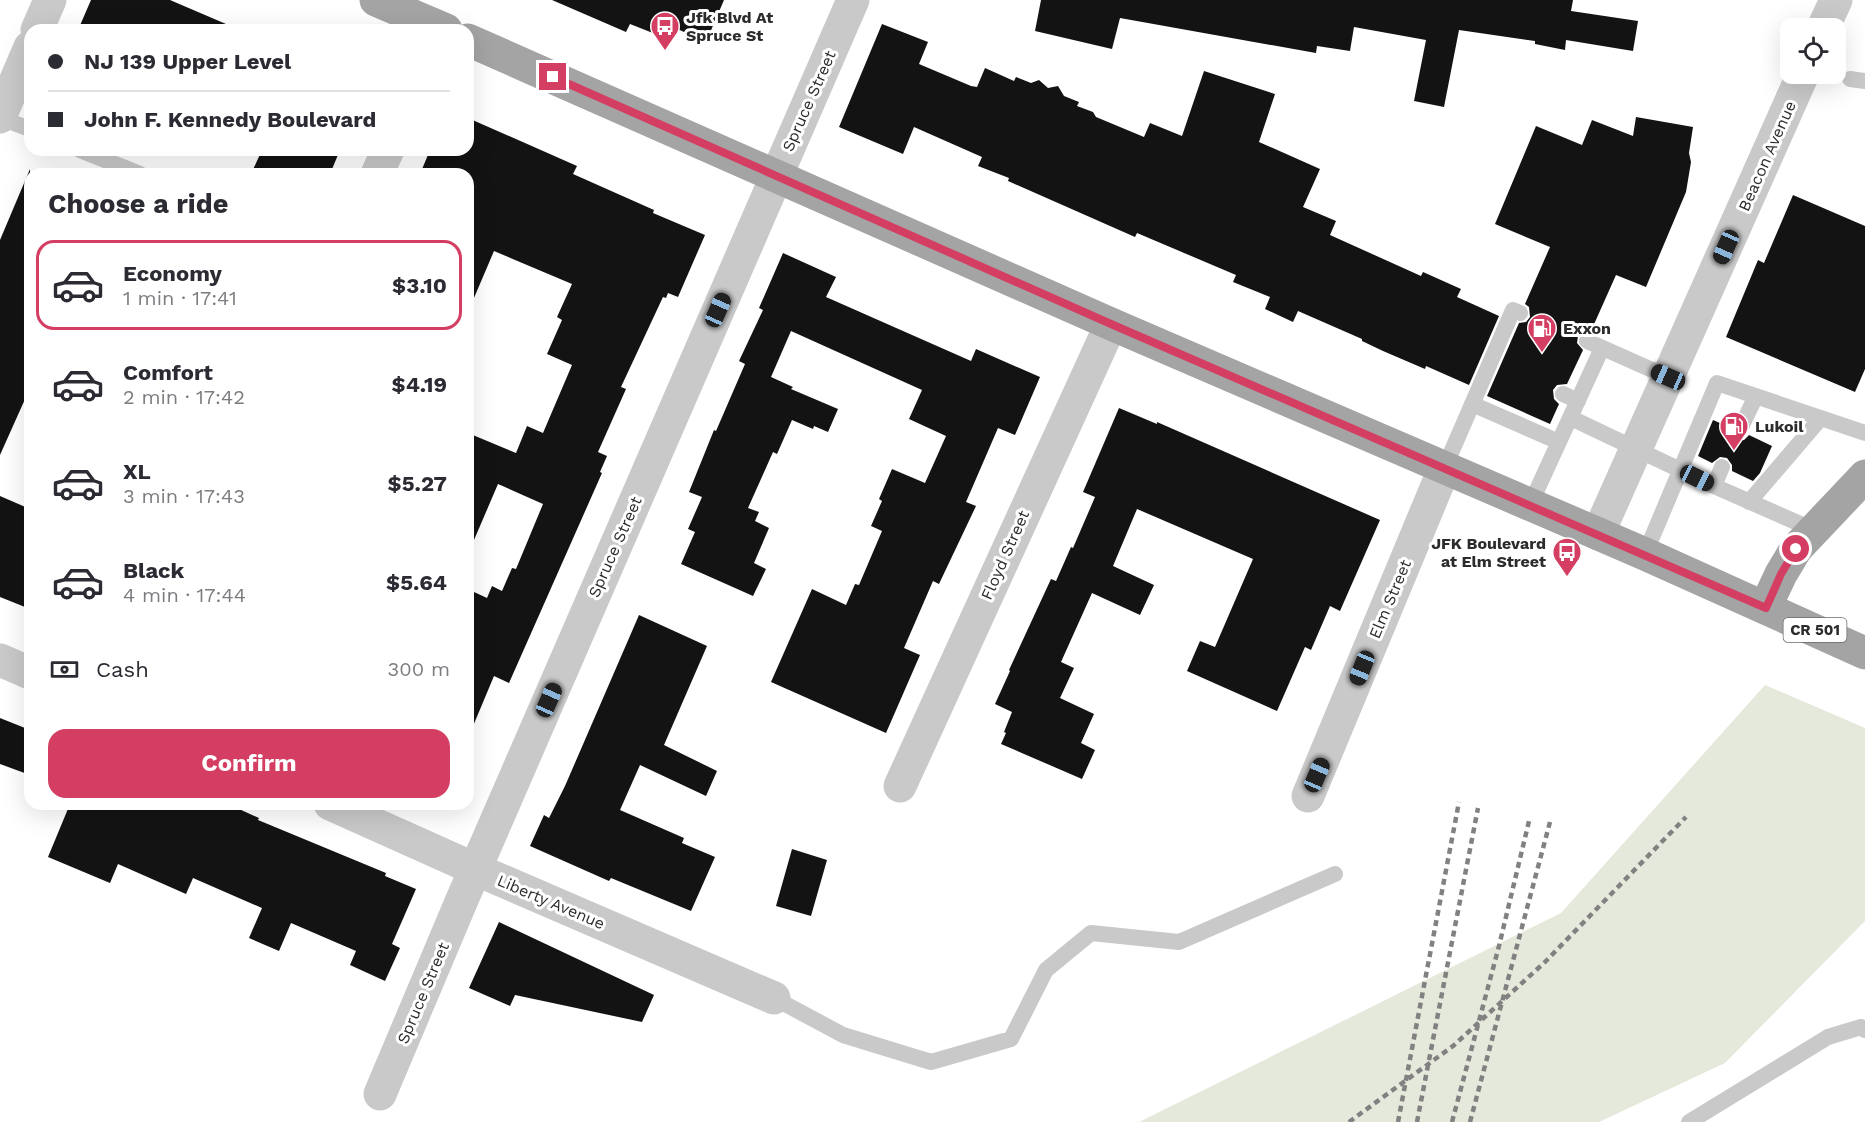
<!DOCTYPE html>
<html lang="en">
<head>
<meta charset="utf-8">
<style>
  :root { --surface:#fff; --page:#f7f7f7; --text:#2b2b33; --muted:#7c7c81; --line:#e1e1e2; --accent:#d43e62 }
  body { margin:0; font-family:"Work Sans",sans-serif; background:var(--page); color:var(--text); height:100vh; display:flex; flex-direction:column; font-size:22px; white-space:nowrap }
  * { box-sizing:border-box; margin:0 }
  p { font-size:20px; color:var(--muted) }
  .icon { flex:none; width:33px; height:33px; fill:none; stroke:currentColor; stroke-width:2; stroke-linecap:round; stroke-linejoin:round }
  .map { position:relative; flex:1; overflow:hidden }
  .sheet { position:absolute; left:24px; top:168px; width:450px; height:642px; display:flex; flex-direction:column; background:var(--surface); border-radius:18px; box-shadow:0 6px 24px #0002 }
  .sheet>* { flex:none }
  .guide { position:absolute; left:24px; top:24px; width:450px; height:132px; border-radius:18px; box-shadow:0 6px 24px #0002; display:grid; align-content:center; height:132px; padding:0 24px; background:var(--surface) }
  .fabs { position:absolute; left:1780px; top:18px; display:grid; gap:12px }
  .fabs a { display:grid; place-items:center; width:66px; height:66px; border-radius:12px; background:var(--surface); box-shadow:0 6px 24px #0002; font-size:30px }
  .end { position:absolute; width:27px; height:27px; margin:-14px; border:8px solid #d43e62; background:#fff; box-shadow:0 0 0 3px #fff }
  .from { border-radius:50% }
  .car { position:absolute; width:18px; height:36px; margin:-18px -9px; border-radius:8px; box-shadow:0 0 4px 2px #0007; background:linear-gradient(#222 24%,#8ab4d8 0 40%,#222 0 76%,#8ab4d8 0 86%,#222 0) }
  .guide b { display:flex; align-items:center; gap:21px; height:57px; font-size:22px }
  .guide b+b { border-top:2px solid var(--line) }
  .guide i { width:15px; height:15px; background:var(--text) }
  ul { padding:0; list-style:none }
  li { display:flex; align-items:center; gap:18px; height:90px; margin:0 12px 9px; padding:0 12px; border:3px solid transparent; border-radius:18px }
  li div { flex:1 }
  li b { display:block; font-size:22px }
  li em { font-style:normal; font-weight:700 }
  li.selected { border-color:var(--accent) }
  li>.icon { width:54px; height:54px; stroke-width:1.5 }
  h2 { padding:0 24px; font-size:27px; line-height:72px }
  .pay { display:flex; align-items:center; gap:15px; height:66px; padding:0 24px; font-size:22px }
  .pay p { margin-inline-start:auto }
  .action { display:flex; gap:12px; margin-top:auto; padding:12px 24px }
  .action a { flex:1; height:69px; border-radius:18px; background:var(--accent); color:#fff; font-size:24px; font-weight:700; line-height:69px; text-align:center }
  .map>svg:first-child { display:block }
  .green { fill:#e5e9db }
  .building { fill:#131313 }
  .lines { fill:none; stroke-linecap:round; stroke-linejoin:round }
  .lane { stroke:#c9c9c9; stroke-width:16 }
  .street { stroke:#c9c9c9; stroke-width:33 }
  .primary { stroke:#a4a4a4; stroke-width:33 }
  .rail { stroke:#818181; stroke-width:4.5; stroke-dasharray:6 4.5; stroke-linecap:butt }
  .route { stroke:#d43e62; stroke-width:8 }
  .labels { text-anchor:middle; dominant-baseline:central; stroke-width:6; stroke-linejoin:round; paint-order:stroke }
  .shield { fill:#fff; stroke:#6b6b6b; stroke-width:1.5 }
  .shield-label { font-size:15px; font-weight:bold; fill:#2c2c2c }
  .poi-label { font-size:16px; font-weight:bold; fill:#2c2c2c; stroke:#fff; text-anchor:start }
  .street-label { font-size:16px; fill:#2c2c2c; stroke:#fff }
</style>
</head>
<body>
<div class="map">
<svg width="1865" height="1122" viewBox="0 0 1865 1122">
  <rect width="100%" height="100%" fill="#fff"/>
  <path class="green" d="M1765,685L1865,728V921L1725,1063L1599,1122H1139L1561,913Z"/>
  <path class="building" d="M91,0H170L240,30H78Z
    M552,0H724L706,42L673,27L668,39L630,24L626,32Z
    M1041,0H1573L1571,11L1638,21L1633,51L1566,40L1565,50L1535,44V41L1459,30L1444,107L1414,101L1426,40L1354,27L1350,51L1317,46L1316,53L1120,18L1112,49L1035,31Z
    M882,24L928,42L919,64L971,86L977,87L985,68L1014,81L1016,77L1031,83L1039,80L1048,88L1058,86L1064,96L1079,102L1077,106L1093,112L1096,117L1144,137L1150,123L1182,136L1204,71L1275,94L1259,142L1320,169L1303,207L1336,221L1330,235L1421,276L1423,272L1461,289L1457,297L1499,316L1469,385L1426,366L1425,369L1383,351L1362,341V339L1298,311L1293,322L1265,309L1270,297L1233,282L1236,275L1137,233L1135,237L1008,181L1009,178L978,166L982,157L914,127L903,154L839,127Z
    M1636,117L1693,127L1689,153L1691,162L1686,192L1646,287L1616,275L1591,331H1585L1578,336L1577,343L1583,350L1567,384L1557,385L1553,390L1554,399L1559,404L1550,424L1487,396L1519,323L1526,322L1530,317L1529,307L1525,304L1550,247L1495,224L1536,126L1582,145L1592,120L1633,136Z
    M468,118L577,166L573,174L654,210L653,213L705,235L678,297L668,293L666,298L663,297L621,387L626,389L598,452L607,456L600,472L602,473L509,683L494,676L468,738V606L474,592L487,598L492,586L502,591L512,568L516,569L543,504L498,484L468,554V433L516,453L527,426L543,433L572,365L547,354L562,320L557,317L572,284L494,251L468,312V174H420L430,150H468Z
    M262,150H340L330,174H251Z
    M30,169V388L0,455V240Z
    M1793,195L1865,226V369L1855,392L1726,337L1758,260L1764,263Z
    M783,253L836,277L826,297L971,361L976,349L1040,377L1015,435L998,428L966,502L976,506L939,584L933,581L904,648L920,655L886,733L771,682L812,589L846,605L855,584L859,585L882,531L871,526L882,501L879,499L892,469L925,483L946,436L909,419L922,390L791,331L771,377L793,387L791,389L838,409L828,432L814,426L813,429L792,420L777,454L773,452L748,508L759,512L755,521L769,528L754,563L766,569L753,596L681,564L695,532L688,529L702,497L689,492L714,430L716,431L745,364L739,361L763,310L759,308Z
    M1119,408L1157,424V422L1380,520L1340,611L1330,606L1311,650L1305,647L1277,711L1187,671L1200,641L1215,647L1253,559L1137,509L1113,566L1154,585L1140,615L1092,593L1061,662L1074,668L1060,698L1094,714L1081,743L1095,750L1082,779L1001,744L1006,733L1004,732L1012,712L995,704L1010,671L1009,670L1051,579L1056,581L1071,547L1073,548L1095,497L1083,492Z
    M1713,420L1729,427L1730,436L1735,441L1744,440L1749,435L1772,446L1760,473L1753,481L1732,471V465L1727,458L1720,457L1712,463L1698,456Z
    M0,496L30,509V609L0,597Z
    M639,615L707,646L664,745L717,771L706,796L640,765L620,810L684,838L682,843L715,857L691,911L611,878L609,881L530,846L544,815L549,818L565,786Z
    M0,718L30,730V775L0,764Z
    M70,804H228L259,818L258,820L386,873L385,876L416,889L392,944L400,948L385,981L350,965L356,951L291,923L279,951L249,938L262,908L193,878L186,894L118,864L110,883L48,857Z
    M792,849L827,860L811,916L776,906Z
    M499,922L654,995L642,1022L515,995L510,1006L469,988Z"/>
  <g class="lines">
    <path class="lane" d="M1850,79L1865,81
      M0,118L30,129
      M80,150L140,174
      M1587,341L1668,377
      M1563,394L1578,401
      M1472,404L1559,442
      M1571,418L1714,486L1814,530
      M1739,431L1756,396
      M1444,469L1513,310L1520,313
      M1714,486L1722,467
      M1749,502L1820,419
      M1530,505L1602,348
      M1645,554L1717,383L1865,433
      M774,998L843,1035L931,1062L1011,1039L1046,970L1091,933L1179,942L1335,874
      M1689,1122L1828,1037L1861,1027L1865,1030"/>
    <path class="street" d="M1823,28L1836,0
      M37,30L50,0
      M0,117L30,47
      M377,174L388,150
      M1598,534L1803,74
      M0,660L30,673
      M900,786L1111,324
      M1308,796L1444,469
      M330,804L475,869L774,998
      M380,1094L461,902L853,0"/>
    <path class="primary" d="M376,0L446,30
      M468,40L1111,324L1645,554L1865,653
      M1765,608L1781,574L1796,549L1865,476"/>
    <path class="rail" d="M1349,1122L1453,1046L1545,962L1686,817
      M1398,1122L1459,802
      M1417,1122L1478,808
      M1452,1122L1499,946L1530,817
      M1470,1122L1550,822"/>
  </g>
  <g class="lines">
    <path class="route" d="M553,77L1111,324L1766,608L1781,574L1796,549"/>
  </g>
  <defs>
    <g id="bus-pin" transform="scale(1.5)"><path d="M0 17L-7.5 6A9.5 9.5 0 1 1 7.5 6Z" fill="#d43e62" stroke="#fff"/><path d="M-5-6H5V4H4V6H2V4H-2V6H-4V4H-5ZM-3.5-4V0h7V-4ZM-3.5 1.2v1.5H-2V1.2ZM2 1.2v1.5H3.5V1.2Z" fill="#fff"/></g>
    <g id="fuel-pin" transform="scale(1.5)"><path d="M0 17L-7.5 6A9.5 9.5 0 1 1 7.5 6Z" fill="#d43e62" stroke="#fff"/><path d="M-5.5-6h7V0h2V4h1.3V-2.5L3-4.5l.8-.8L6-3V5H2.5V1h-1V6h-7ZM-4.2-4.7v3.2H.2V-4.7Z" fill="#fff"/></g>
  </defs>
  <g fill-rule="evenodd">
    <use href="#bus-pin" x="665" y="26"/>
    <use href="#fuel-pin" x="1542" y="328"/>
    <use href="#fuel-pin" x="1734" y="426"/>
    <use href="#bus-pin" x="1567" y="552"/>
  </g>
  <g class="labels">
    <rect class="shield" x="1783.5" y="618" width="63" height="24" rx="4.5"/>
    <g class="shield-label">
      <text x="1815" y="630">CR 501</text>
    </g>
    <g class="poi-label">
      <text x="686" y="17">Jfk Blvd At<tspan x="686" dy="18">Spruce St</tspan></text>
      <text x="1563" y="328">Exxon</text>
      <text x="1755" y="426">Lukoil</text>
      <text x="1546" y="543" text-anchor="end">JFK Boulevard<tspan x="1546" dy="18">at Elm Street</tspan></text>
    </g>
    <g class="street-label">
      <text transform="translate(809 101) rotate(-66)">Spruce Street</text>
      <text transform="translate(1767 156) rotate(-66)">Beacon Avenue</text>
      <text transform="translate(615 547) rotate(-66)">Spruce Street</text>
      <text transform="translate(1005 555) rotate(-66)">Floyd Street</text>
      <text transform="translate(1390 599) rotate(-67)">Elm Street</text>
      <text transform="translate(551 902) rotate(23)">Liberty Avenue</text>
      <text transform="translate(423 993) rotate(-67)">Spruce Street</text>
    </g>
  </g>
</svg>
<div class="fabs">
<a><svg class="icon" aria-label="locate" viewBox="0 0 24 24"><circle cx="12" cy="12" r="6"/><path d="M12 2v4M12 18v4M2 12h4M18 12h4"/></svg></a>
</div>
<i class="end from" style="left:1796px;top:549px"></i>
<i class="end" style="left:553px;top:77px"></i>
<i class="car" style="left:1726px;top:247px;rotate:204deg"></i>
<i class="car" style="left:718px;top:310px;rotate:24deg"></i>
<i class="car" style="left:1668px;top:377px;rotate:294deg"></i>
<i class="car" style="left:1697px;top:478px;rotate:116deg"></i>
<i class="car" style="left:1362px;top:668px;rotate:202deg"></i>
<i class="car" style="left:549px;top:700px;rotate:24deg"></i>
<i class="car" style="left:1317px;top:775px;rotate:23deg"></i>
<div class="guide">
<b><i class="from"></i>NJ 139 Upper Level</b>
<b><i></i>John F. Kennedy Boulevard</b>
</div>
<section class="sheet">
<h2>Choose a ride</h2>
<ul>
<li class="selected"><svg class="icon" aria-label="car" viewBox="0 0 24 24"><path d="M5 17H2v-5l4-1 3-4h7l3 4 3 1v5h-3M9 17h6M6 11h13"/><circle cx="7" cy="17" r="2"/><circle cx="17" cy="17" r="2"/></svg><div><b>Economy</b><p>1 min · 17:41</p></div><em>$3.10</em></li>
<li><svg class="icon" aria-label="car" viewBox="0 0 24 24"><path d="M5 17H2v-5l4-1 3-4h7l3 4 3 1v5h-3M9 17h6M6 11h13"/><circle cx="7" cy="17" r="2"/><circle cx="17" cy="17" r="2"/></svg><div><b>Comfort</b><p>2 min · 17:42</p></div><em>$4.19</em></li>
<li><svg class="icon" aria-label="car" viewBox="0 0 24 24"><path d="M5 17H2v-5l4-1 3-4h7l3 4 3 1v5h-3M9 17h6M6 11h13"/><circle cx="7" cy="17" r="2"/><circle cx="17" cy="17" r="2"/></svg><div><b>XL</b><p>3 min · 17:43</p></div><em>$5.27</em></li>
<li><svg class="icon" aria-label="car" viewBox="0 0 24 24"><path d="M5 17H2v-5l4-1 3-4h7l3 4 3 1v5h-3M9 17h6M6 11h13"/><circle cx="7" cy="17" r="2"/><circle cx="17" cy="17" r="2"/></svg><div><b>Black</b><p>4 min · 17:44</p></div><em>$5.64</em></li>
</ul>
<div class="pay"><svg class="icon" aria-label="cash" viewBox="0 0 24 24"><path d="M3 7h18v10H3z"/><circle cx="12" cy="12" r="2"/></svg>Cash<p>300 m</p></div>
<div class="action"><a>Confirm</a></div>
</section>
</div>
</body>
</html>
